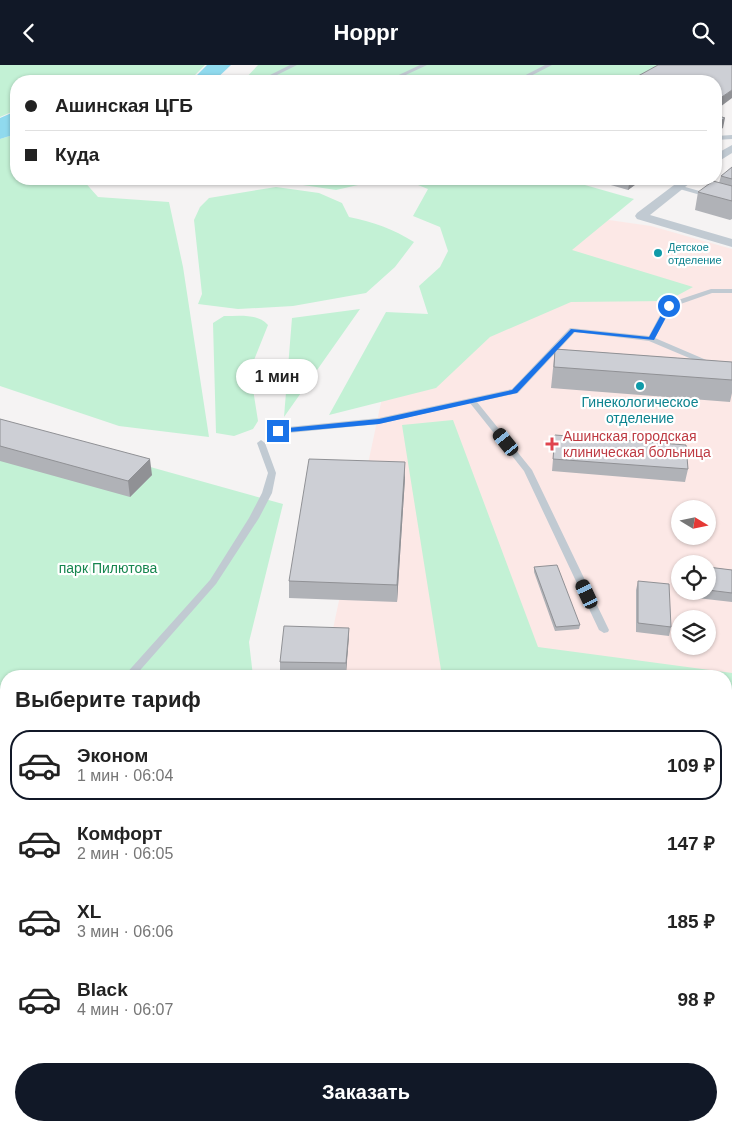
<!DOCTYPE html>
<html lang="ru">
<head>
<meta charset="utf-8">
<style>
  :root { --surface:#fff; --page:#f6f6f6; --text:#222; --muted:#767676; --line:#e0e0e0; --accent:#111827 }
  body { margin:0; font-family:Helvetica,sans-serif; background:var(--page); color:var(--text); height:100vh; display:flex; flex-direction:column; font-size:19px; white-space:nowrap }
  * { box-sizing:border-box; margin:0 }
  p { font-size:16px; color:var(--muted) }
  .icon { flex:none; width:28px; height:28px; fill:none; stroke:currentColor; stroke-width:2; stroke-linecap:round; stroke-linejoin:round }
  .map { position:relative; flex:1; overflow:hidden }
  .details { position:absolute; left:0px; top:605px; width:732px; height:461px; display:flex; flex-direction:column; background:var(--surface); border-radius:20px 20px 0 0; box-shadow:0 1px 4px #0004 }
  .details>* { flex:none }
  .guide { position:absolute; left:10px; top:10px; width:712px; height:110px; border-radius:20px; box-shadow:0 1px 4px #0004; display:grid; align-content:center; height:110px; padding:0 15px; background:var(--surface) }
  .needle { width:32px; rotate:100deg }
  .tools { position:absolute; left:671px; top:435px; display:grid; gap:10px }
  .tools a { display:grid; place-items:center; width:45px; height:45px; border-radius:50%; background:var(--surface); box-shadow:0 1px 4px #0004; font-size:25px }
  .end { position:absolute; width:22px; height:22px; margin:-11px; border:6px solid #1a73e8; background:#fff; box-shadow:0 0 0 2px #fff }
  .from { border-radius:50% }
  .bubble { position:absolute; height:35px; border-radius:18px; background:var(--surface); box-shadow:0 1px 4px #0004; font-size:16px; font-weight:700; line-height:35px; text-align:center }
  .car { position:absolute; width:15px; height:30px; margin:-15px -8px; border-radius:6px; box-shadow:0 0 4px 1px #0007; background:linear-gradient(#222 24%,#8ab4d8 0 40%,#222 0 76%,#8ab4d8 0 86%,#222 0) }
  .guide b { display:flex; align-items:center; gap:18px; height:48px; font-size:19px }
  .guide b+b { border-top:1px solid var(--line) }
  .guide i { width:12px; height:12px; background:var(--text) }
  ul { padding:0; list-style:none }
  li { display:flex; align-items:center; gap:15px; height:70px; margin:0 10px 8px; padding:0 5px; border:2px solid transparent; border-radius:20px }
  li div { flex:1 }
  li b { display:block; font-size:19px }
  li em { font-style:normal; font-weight:700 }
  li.selected { border-color:var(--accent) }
  li>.icon { width:45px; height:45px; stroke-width:1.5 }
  h2 { padding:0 15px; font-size:22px; line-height:60px }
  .cta { display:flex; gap:10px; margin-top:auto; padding:10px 15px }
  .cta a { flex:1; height:58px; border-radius:30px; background:var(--accent); color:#fff; font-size:20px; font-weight:700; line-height:58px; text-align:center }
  header { display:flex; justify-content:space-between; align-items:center; height:65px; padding:0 15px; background:var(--accent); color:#fff; font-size:22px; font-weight:700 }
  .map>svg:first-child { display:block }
  .medical { fill:#fce8e6; fill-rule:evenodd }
  .green { fill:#c3f1d5 }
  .water { fill:#90daee }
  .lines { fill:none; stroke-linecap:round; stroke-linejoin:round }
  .lane { fill:#c1cad2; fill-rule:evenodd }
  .street { fill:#c1cad2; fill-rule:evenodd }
  .wall { fill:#b0b2b7 }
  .shaded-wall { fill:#909195 }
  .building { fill:#cdcfd5; stroke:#909195 }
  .route { fill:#1a73e8 }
  .culture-dot { fill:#0f9aa8; stroke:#fff; stroke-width:2 }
  .health-dot { fill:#e0444e; stroke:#fff; stroke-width:2 }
  .labels { text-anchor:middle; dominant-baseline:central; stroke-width:4.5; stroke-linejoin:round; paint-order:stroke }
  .far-culture-label { font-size:11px; fill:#0d838f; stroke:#fff; text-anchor:start }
  .culture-label { font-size:14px; fill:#0d838f; stroke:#fff }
  .health-label { font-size:14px; fill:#be3a42; stroke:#fff; text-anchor:start }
  .park-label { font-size:14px; fill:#17864f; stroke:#fff }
</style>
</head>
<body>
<header><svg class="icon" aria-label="back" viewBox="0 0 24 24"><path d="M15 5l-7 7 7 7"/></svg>Hoppr<svg class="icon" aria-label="search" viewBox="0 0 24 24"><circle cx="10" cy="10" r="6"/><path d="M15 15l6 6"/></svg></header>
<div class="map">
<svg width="732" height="1066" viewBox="0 0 732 1066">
  <rect width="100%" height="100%" fill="#f5f3f3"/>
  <path class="medical" d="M609,155L651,161L732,184V659L726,611H323L386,314L487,171ZM680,444H708V471H680ZM680,499H708V526H680ZM680,554H708V581H680Z"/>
  <path class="green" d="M0,0H205L195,10L170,16H16V45L0,52Z
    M258,0H658L633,16H243Z
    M16,69V114H82L98,132L169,137L183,202L209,372L119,361L0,321V74Z
    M191,114H380V115L336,125L270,115Z
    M403,114H564L634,134L572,185L693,222L667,236L571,237L490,272L436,323L329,350L386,247L428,249L419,221L440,202L448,186L440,162L413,151L428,124Z
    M276,122L319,128L342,138L349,152C374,157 393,164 414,177L395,202L366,228L293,241L238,244L198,239L202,229L194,155L200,142L209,133Z
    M360,244L284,352L292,253Z
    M224,251C239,251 257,248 268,260L250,305L258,356L253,364L234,371L216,368L213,258Z
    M453,355L538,582L732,608V812L726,809V611H442L402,360Z
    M0,360L283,439L249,577L253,611H6V1060H715L726,1066H0Z"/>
  <path class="water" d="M207,0H231L214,16H173L197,10Z
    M16,46V69L0,74V53Z"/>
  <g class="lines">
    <path class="lane" d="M290,0H297L265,16H258Z
      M420,0H427L393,16H386Z
      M545,0H552L521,16H514Z
      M732,70V74L716,75V71Z
      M678,120L732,135V139L676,123V121Z
      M711,224H732V228H712L672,242L655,273L732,306V311L649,276L575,267L518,328L477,337L532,405L609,565L608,567L604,568L599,565L524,406L470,338L379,359L278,369L274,366L278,363L379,353L512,324L570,263L649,271L666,239Z
      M261,375L265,378L276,408L272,428L259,453L216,519L135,611H124L210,515L249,453L262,428L268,408L257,378Z
      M6,738V748L0,750V740Z"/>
    <path class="street" d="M732,80V88L716,98V89Z
      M682,114H695L650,150L732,174V182L637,154L635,151L637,148Z"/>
  </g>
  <path class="wall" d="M732,102V154L730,155L695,145L698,127L719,118L721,111Z
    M597,114H643L628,125L597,116Z
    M555,284L732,297V328L730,337L551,323Z
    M0,354L152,410L130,432L0,396Z
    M555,370L688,404L685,417L552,406Z
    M405,413L397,537L289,533V516Z
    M534,502L580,560L579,564L555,566L534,507Z
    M708,502L732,505V537L688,532V526H708Z
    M638,516L671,562L669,571L636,567V525Z
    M349,563L346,608L280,606V597Z"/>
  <path class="shaded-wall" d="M732,25V33L716,45V36Z
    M725,53L723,63L716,67V58Z
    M630,114H643L628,125Z
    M150,394L152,410L130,432L128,416Z
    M405,397V413L397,537V520Z
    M349,563V572L346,608V598Z"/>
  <path class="building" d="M658,0H732V25L716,36V16H629Z
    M716,50L725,53L716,58Z
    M732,102V114L721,111Z
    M713,116L732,121V136L698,127Z
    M555,284L732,297V315L554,302Z
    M0,354L150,394L128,416L0,381Z
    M555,370L686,380L688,404L553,394Z
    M309,394L405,397L397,520L289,516Z
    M557,500L580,560L556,562L534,502Z
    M708,502L732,505V528L708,525Z
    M638,516L669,519L671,562L638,558Z
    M284,561L349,563L346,598L280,597Z"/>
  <path class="route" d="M669,240L672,241L654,275L574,267L517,328L379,359L278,368L275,366L278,364L379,354L512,325L571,264L649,272L666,241Z"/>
  <g class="culture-dot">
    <circle cx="658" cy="188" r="5"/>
    <circle cx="640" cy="321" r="5"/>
  </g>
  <path class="health-dot" d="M549.5 371.5h5v5h5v5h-5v5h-5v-5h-5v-5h5z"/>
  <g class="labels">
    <g class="far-culture-label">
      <text x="668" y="182">Детское<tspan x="668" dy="13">отделение</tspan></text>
    </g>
    <g class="culture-label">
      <text x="640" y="337">Гинекологическое<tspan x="640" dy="16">отделение</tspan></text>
    </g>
    <g class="health-label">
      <text x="563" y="371">Ашинская городская<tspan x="563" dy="16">клиническая больница</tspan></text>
    </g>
    <g class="park-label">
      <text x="108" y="503">парк Пилютова</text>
    </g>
  </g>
</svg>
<div class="tools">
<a><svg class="needle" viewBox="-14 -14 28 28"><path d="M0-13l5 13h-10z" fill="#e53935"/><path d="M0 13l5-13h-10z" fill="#767676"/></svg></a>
<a><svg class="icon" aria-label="locate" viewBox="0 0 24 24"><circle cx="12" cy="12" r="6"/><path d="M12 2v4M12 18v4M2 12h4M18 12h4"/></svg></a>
<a><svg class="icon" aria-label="layers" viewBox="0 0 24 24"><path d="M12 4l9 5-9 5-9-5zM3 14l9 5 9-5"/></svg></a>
</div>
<i class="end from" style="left:669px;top:241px"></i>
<i class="end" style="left:278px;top:366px"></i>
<div class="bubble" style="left:236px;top:294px;width:82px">1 мин</div>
<i class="car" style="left:506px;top:377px;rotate:321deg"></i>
<i class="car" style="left:587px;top:529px;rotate:335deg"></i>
<div class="guide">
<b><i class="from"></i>Ашинская ЦГБ</b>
<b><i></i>Куда</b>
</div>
<section class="details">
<h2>Выберите тариф</h2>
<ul>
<li class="selected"><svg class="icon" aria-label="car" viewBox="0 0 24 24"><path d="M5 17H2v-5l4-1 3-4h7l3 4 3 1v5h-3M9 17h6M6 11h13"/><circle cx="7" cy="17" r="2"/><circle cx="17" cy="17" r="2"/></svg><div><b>Эконом</b><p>1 мин · 06:04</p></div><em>109 ₽</em></li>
<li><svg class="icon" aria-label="car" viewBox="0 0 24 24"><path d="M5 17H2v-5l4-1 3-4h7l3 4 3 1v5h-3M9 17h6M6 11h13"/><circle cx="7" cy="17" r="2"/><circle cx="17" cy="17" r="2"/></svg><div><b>Комфорт</b><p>2 мин · 06:05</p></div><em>147 ₽</em></li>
<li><svg class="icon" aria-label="car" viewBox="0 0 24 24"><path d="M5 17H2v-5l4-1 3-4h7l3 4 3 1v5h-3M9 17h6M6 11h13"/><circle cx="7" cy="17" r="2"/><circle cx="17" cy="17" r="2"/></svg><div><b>XL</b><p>3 мин · 06:06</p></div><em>185 ₽</em></li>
<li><svg class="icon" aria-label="car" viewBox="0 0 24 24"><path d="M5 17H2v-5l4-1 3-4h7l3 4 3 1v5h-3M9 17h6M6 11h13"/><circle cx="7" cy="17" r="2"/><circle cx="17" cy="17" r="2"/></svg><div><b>Black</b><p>4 мин · 06:07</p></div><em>98 ₽</em></li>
</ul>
<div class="cta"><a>Заказать</a></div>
</section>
</div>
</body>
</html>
